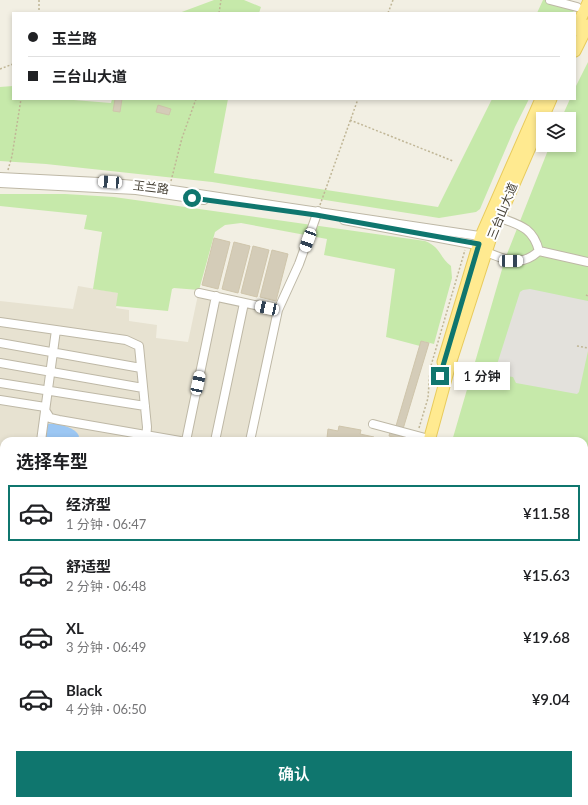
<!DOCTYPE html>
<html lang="zh">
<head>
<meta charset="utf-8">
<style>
  :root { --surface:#fff; --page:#f2f2f2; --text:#202124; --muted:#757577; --line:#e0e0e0; --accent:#0f766e }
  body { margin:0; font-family:Lato,"Noto Sans SC",sans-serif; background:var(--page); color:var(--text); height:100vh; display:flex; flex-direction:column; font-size:15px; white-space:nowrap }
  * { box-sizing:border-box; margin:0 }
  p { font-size:13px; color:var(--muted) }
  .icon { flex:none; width:22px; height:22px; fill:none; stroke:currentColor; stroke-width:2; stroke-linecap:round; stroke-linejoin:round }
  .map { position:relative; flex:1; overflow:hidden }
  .panel { position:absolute; left:0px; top:437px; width:588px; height:368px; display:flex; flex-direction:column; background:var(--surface); border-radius:12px 12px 0 0; box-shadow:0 2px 6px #0003 }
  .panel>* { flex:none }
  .banner { position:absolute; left:12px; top:12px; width:564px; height:88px; border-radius:0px; box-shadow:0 2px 6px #0003; display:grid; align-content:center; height:88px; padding:0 16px; background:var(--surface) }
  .buttons { position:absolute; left:536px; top:112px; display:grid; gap:8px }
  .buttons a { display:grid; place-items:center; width:40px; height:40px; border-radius:0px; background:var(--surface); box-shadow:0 2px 6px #0003; font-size:20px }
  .end { position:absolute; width:18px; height:18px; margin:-9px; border:5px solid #0f766e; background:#fff; box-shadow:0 0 0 2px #fff }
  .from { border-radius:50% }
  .bubble { position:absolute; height:28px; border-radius:0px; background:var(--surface); box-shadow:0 2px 6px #0003; font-size:13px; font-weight:600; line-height:28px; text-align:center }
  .car { position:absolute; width:12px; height:24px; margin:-12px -6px; border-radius:5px; box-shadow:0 0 3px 1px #0007; background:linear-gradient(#fff 24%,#345 0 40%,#fff 0 76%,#345 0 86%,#fff 0) }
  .banner b { display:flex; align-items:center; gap:14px; height:38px; font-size:15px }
  .banner b+b { border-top:1px solid var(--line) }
  .banner i { width:10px; height:10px; background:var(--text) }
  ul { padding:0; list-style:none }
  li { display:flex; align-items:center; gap:12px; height:56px; margin:0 8px 6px; padding:0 8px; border:2px solid transparent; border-radius:0px }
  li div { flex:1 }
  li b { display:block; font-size:15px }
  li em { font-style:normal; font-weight:600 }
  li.on { border-color:var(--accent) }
  li>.icon { width:36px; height:36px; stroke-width:1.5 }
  h2 { padding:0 16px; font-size:18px; line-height:48px }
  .cta { display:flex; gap:8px; margin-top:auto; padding:8px 16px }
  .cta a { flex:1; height:46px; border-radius:0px; background:var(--accent); color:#fff; font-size:16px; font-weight:600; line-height:46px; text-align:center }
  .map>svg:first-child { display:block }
  .residential { fill:#e7e2d1 }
  .green { fill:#c6e9aa }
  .parking { fill:#e3e1dc }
  .water { fill:#9cc7f3 }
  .building { fill:#d4ccb8; stroke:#cfc5ab }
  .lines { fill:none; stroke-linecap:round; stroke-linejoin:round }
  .minor-casing { stroke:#beb8a6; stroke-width:10 }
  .major-casing { stroke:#e8cb5c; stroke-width:13 }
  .path { stroke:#c0b696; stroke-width:1.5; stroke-dasharray:2 2; stroke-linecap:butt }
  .minor { stroke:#fff; stroke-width:8 }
  .major { stroke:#ffea90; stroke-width:11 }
  .route { stroke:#0f766e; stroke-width:5 }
  .labels { text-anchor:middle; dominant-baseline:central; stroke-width:4; stroke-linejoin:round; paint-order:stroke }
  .street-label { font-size:12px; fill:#443f33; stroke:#fff }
</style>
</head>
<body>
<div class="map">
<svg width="588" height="805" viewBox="0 0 588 805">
  <rect width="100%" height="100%" fill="#f2efe3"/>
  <path class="residential" d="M78,286L119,293L116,308L129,310V321L157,325L156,338L188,342L199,290L276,306L247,441H4V571H0V301L73,309Z"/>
  <path class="green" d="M214,0H244L261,7L259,13H179Z
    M543,0H555L574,10L573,13H537Z
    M588,62V805H352L353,801H584V441H452L505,259L550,145H569V119H561L570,99H575V88Z
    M13,86V99H61L111,103L112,99H228L214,173L438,207L492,99H529L515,127L480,209L476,212L439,218L212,182L46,164L0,161V87Z
    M0,194H65L114,197L425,241C441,247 439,257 451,266L452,278L434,344L422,341L420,346L386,337L395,269L324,255L327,239L241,223L225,225L215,232L199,290L174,288L172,289L168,311L116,306L118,293L93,289L102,232L84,229L87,215L0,206Z"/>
  <path class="parking" d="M530,289L588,301V351L579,392L577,394L516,383L513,377L494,374L520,292L523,290Z"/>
  <path class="water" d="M48,424C57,423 75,427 79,436L77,441H43Z"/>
  <path class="building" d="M115,99H122L120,112L113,111Z
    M158,105L171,109L169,115L156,112Z
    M214,238L230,242L218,289L202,285Z
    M234,242L250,246L238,293L222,289Z
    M253,246L269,250L257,297L241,293Z
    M272,250L288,254L276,301L260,297Z
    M421,341L429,343L403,429L396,426Z
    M339,426L361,430L360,434L374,437V441H324V438H327L328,429L338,431Z
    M390,432L402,435L401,439L389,436Z"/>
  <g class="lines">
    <g class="minor-casing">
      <path id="minor" d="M550,0L577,7
        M0,177L99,182L146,186L486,237
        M0,183L136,190L204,200
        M344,220L482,246
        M539,251L588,262
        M486,252C507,260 520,268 539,251C533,227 519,225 498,217
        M199,293L278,310
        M0,322L126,340L139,346L147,427L146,441
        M0,343L141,368
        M0,363L143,388
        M0,383L145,406
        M0,400L45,407
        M45,410L50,418L59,420L180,441
        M373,424L429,439
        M41,441L56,330
        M186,441L216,296
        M215,441L244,303
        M250,441L278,310L299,264L318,211
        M0,545L4,546
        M0,566H4
        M584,671L588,665
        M535,805L536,801"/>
    </g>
    <g class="major-casing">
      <path id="major" d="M575,30L588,3
        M575,51L588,25
        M443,362L481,236L541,99
        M429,441L450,364L491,237L551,99
        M328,805L329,801"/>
    </g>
    <path class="path" d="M39,0V13
      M219,13L221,0
      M388,13L393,0
      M0,69L13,64
      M350,120L453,161
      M8,170L12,156L21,99
      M171,181L182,138L196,99
      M320,205L358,99
      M586,295L588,296
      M577,346L588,348
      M419,428L428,398L430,369L465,250
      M0,684H1
      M584,703L588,706
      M584,720L588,712
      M584,744L588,752
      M585,746L588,739
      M588,753L585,755L588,762
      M302,805L303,801
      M317,805L318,801
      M587,805L588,803"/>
    <use href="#minor" class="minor"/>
    <use href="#major" class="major"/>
  </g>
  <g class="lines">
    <path class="route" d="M192,198L316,215L479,244L440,376"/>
  </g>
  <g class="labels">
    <g class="street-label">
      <text transform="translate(151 187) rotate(7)">玉兰路</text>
      <text transform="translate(502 211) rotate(-68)">三台山大道</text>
    </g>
  </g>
</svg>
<div class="buttons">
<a><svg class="icon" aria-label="layers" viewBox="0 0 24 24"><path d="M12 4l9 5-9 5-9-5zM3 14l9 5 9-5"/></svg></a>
</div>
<i class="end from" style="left:192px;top:198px"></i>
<i class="end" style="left:440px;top:376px"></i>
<div class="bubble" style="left:454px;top:362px;width:56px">1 分钟</div>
<i class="car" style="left:110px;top:182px;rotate:274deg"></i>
<i class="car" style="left:308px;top:240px;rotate:200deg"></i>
<i class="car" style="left:511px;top:261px;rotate:90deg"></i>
<i class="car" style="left:267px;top:308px;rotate:282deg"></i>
<i class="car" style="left:198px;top:383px;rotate:12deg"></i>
<div class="banner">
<b><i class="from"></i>玉兰路</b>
<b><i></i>三台山大道</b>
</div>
<section class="panel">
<h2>选择车型</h2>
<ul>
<li class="on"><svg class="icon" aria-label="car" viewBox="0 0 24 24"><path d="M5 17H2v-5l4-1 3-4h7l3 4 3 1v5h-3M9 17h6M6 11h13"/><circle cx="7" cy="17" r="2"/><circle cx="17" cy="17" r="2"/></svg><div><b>经济型</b><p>1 分钟 · 06:47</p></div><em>¥11.58</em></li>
<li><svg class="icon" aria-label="car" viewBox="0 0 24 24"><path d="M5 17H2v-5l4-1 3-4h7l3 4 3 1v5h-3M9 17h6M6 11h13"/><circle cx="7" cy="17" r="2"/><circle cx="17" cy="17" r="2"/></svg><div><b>舒适型</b><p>2 分钟 · 06:48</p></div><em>¥15.63</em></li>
<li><svg class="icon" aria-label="car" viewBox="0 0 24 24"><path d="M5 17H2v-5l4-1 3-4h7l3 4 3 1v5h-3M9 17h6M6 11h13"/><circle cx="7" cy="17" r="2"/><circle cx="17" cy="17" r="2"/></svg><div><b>XL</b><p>3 分钟 · 06:49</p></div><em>¥19.68</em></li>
<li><svg class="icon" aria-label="car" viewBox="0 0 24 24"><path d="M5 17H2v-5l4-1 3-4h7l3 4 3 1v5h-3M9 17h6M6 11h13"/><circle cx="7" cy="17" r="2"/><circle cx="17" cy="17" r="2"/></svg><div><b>Black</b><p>4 分钟 · 06:50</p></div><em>¥9.04</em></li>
</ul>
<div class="cta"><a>确认</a></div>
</section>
</div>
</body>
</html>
